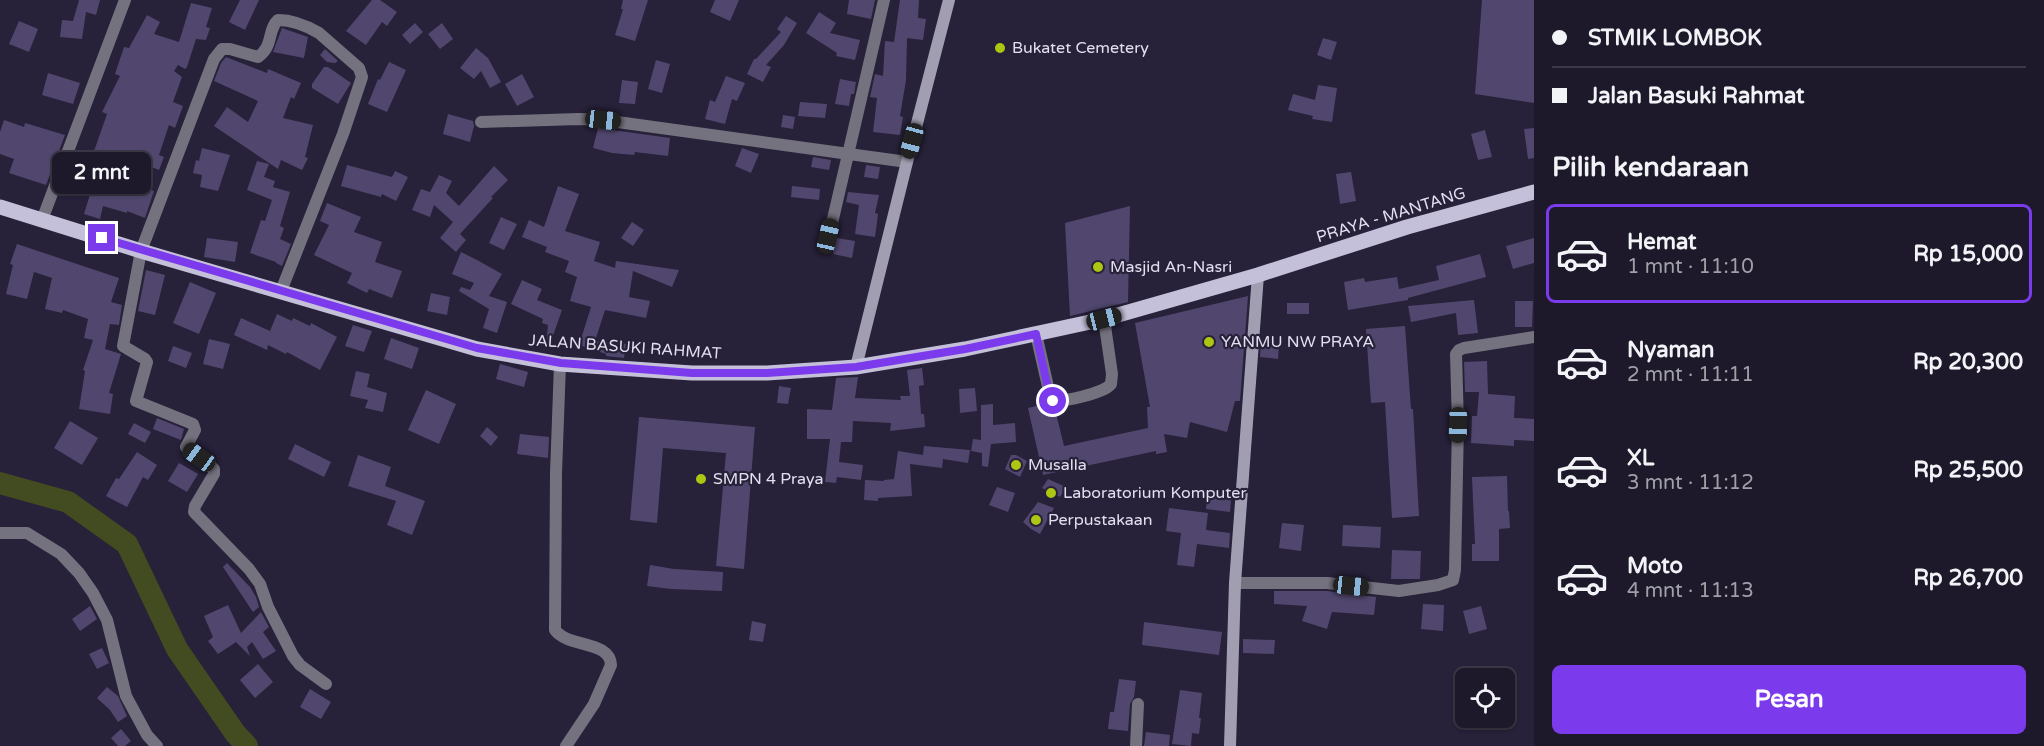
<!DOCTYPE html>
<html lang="id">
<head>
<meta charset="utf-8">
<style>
  :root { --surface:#1d192b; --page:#252233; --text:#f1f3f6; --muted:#a0a0a9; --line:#3b3847; --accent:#7c3aed }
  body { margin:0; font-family:"Varela Round",sans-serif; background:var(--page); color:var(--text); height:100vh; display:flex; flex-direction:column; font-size:22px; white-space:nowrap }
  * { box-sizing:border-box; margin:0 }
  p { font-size:20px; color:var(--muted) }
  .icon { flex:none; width:33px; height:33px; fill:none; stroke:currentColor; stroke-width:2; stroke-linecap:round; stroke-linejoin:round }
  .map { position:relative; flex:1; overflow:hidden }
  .drawer { display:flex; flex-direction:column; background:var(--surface); width:510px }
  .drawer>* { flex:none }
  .banner { display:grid; align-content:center; height:132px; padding:0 18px; background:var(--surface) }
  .controls { position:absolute; left:1455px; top:668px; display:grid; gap:12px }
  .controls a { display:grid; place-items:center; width:60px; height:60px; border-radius:9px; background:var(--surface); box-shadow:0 2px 4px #0004,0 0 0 2px var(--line); font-size:30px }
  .end { position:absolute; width:27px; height:27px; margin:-14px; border:8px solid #7c3aed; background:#fff; box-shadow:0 0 0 3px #fff }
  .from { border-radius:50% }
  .bubble { position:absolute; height:42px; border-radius:9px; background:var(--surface); box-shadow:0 2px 4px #0004,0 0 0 2px var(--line); font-size:20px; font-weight:700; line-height:42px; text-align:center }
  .car { position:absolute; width:18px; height:36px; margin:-18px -9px; border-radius:8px; box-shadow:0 0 4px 2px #0007; background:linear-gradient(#222 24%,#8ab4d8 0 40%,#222 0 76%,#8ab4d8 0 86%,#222 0) }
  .banner b { display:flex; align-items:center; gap:21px; height:57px; font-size:22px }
  .banner b+b { border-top:2px solid var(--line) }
  .banner i { width:15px; height:15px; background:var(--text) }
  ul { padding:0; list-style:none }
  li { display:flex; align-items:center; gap:18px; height:99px; margin:0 12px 9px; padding:0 6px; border:3px solid transparent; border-radius:9px }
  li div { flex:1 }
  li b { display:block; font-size:22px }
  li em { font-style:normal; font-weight:700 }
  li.selected { border-color:var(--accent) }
  li>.icon { width:54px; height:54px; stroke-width:1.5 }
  h2 { padding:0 18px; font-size:27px; line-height:72px }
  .cta { display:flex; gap:12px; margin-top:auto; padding:12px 18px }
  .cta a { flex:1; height:69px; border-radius:9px; background:var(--accent); color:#fff; font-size:24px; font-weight:700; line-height:69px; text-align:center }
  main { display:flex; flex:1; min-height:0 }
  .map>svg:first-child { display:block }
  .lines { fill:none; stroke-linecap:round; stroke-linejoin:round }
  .river { stroke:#434b21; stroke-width:22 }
  .building { fill:#51476e }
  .street { stroke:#75727f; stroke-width:12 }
  .secondary { stroke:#a29eb2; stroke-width:12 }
  .primary { stroke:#c5c0da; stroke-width:15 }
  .route { stroke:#7c3aed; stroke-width:8 }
  .poi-dot { fill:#acc612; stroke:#272139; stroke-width:2 }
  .labels { text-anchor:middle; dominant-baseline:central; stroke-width:4.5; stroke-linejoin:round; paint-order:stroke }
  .poi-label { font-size:16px; fill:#e2dfef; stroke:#272139; text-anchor:start }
  .street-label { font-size:16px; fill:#e2dfef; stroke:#272139 }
</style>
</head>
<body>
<main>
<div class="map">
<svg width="1534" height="746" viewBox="0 0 1534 746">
  <rect width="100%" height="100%" fill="#272139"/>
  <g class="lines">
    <path class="river" d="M0,483L68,502L127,544L177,649L235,733L247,746"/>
  </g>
  <path class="building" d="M79,0H100L96,15L86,12L82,39L60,37L62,20L73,21Z
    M240,0H259L245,30L229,22Z
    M372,0H380L397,12L387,26L382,22L366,45L346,31Z
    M623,0H648L635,41L615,35L623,9H621Z
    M715,0H739L730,21L710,12Z
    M849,0H875L871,19L847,14Z
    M900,0H919L918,18L926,19L923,40L907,38L906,80L900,116L903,117L900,135L873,132L877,98L870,97L875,74L883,76L885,41L894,42Z
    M1482,0H1534V103L1475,94Z
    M191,3L212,8L206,27L210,28L206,40L196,39L187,67L185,69L178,65L174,71L182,77L173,102L183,106L175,128L169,125L159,155L164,157L159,170L141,163L135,184L154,191L145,218L127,211V213L103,206L100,219L84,214L96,175L71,166L77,152L92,157L107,114L102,112L120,76L115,74L124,47L129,48L147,15L160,22L154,34L179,42Z
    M819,12L836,23L830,33L860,40L855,60L836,56L837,53L806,33Z
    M786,16L797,23L784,45L766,65L771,67L763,82L747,74L754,59H756L781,32L777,29Z
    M19,21L38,29L29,52L9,44Z
    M415,23L423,32L410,44L402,35Z
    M442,23L453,39L440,49L428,34Z
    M282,28L308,37L304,58L273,52Z
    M1323,38L1337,42L1331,60L1317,55Z
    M476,48L488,58L501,82L490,88L481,71L474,79L460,68Z
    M325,49L338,61L335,63L327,62L320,55Z
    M226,57L267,73L268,69L301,83L294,99L291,97L283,118L313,125L305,157L308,158L302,170L281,160L278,169L214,126L227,107L248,122L258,101L214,81L221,63Z
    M656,60L670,64L662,93L648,89Z
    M389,62L406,70L387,112L368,104L378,79L380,80Z
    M324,67H328L351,83L338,104L312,88V84Z
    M48,73L80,83L73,104L42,95Z
    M522,74L534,97L517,106L505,84Z
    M726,76L745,83L737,101L732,99L725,124L705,119L710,100L715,102Z
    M840,79L856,82L854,94H851L849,106L835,104Z
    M622,80L638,82L635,104L619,103Z
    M1318,85L1337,88L1332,122L1312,119L1313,116L1288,110L1293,94L1315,100Z
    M800,102L827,104L825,118L798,116Z
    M448,114L473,121L474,126L470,142L443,134Z
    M783,115L795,117L793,129L781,127Z
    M4,120L24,127L25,123L65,135L46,185L9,173L14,159L0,154V132Z
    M598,128L670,138L668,156L635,152L634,155L612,153L593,148Z
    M1534,128V158L1528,159L1524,129Z
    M1485,130L1492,157L1478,160L1471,134Z
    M202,148L230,155L218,191L200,187L202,175L193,173L196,160L199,161Z
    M742,148L759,154L751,173L735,166Z
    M813,157L831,160L829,170L811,167Z
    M257,161L269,164L264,177L275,181L273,187L290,192L280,226L284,228L280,239L291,244L282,266L276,263V262L250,253L261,220L265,221L272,200L247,190Z
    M347,165L392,177L395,171L408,177L396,201L382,194L381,197L341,186Z
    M866,165L880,167L878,179L864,177Z
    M494,166L508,180L491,197L493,198L460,234L466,240L456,252L440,238L453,222L434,205L430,217L412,210L421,189L430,192L439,175L452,181L446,193L459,206Z
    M1351,172L1356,201L1340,204L1336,174Z
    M558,186L579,194L565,231L600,242L594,261L615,268L616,261L679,270L672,287L633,271L629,297L650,301L646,318L605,310L595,341L626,344L624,358L606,356V354L573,343L574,339H581L591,307L570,301L577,277L565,272L569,261L545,252L547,247L522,237L529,220L544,227Z
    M792,186L820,189L819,200L791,197Z
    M848,192L879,195L875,213L878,214L875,237L855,234L859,205L846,202Z
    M327,203L361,217L354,232L382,242L375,262L402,271L392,298L369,289L367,293L347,283L352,273L314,255L329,225L320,221Z
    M1130,206L1128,302L1070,316L1065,223Z
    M501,217L517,224L504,250L489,243Z
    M632,222L644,230L633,246L621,238Z
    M207,238L238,242L235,262L204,257Z
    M837,238L855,241L852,258L833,254Z
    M1534,238V263L1513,269L1506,246Z
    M17,244L119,278L111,302L122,305L119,325L110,324L105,349L121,354L109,393L113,394L110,414L79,409L85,371L83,370L93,340L84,338L88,319L63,310L62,313L45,309L52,278L34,272L27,299L6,294L13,265L10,264Z
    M461,252L477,260L502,274L489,296L507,302L497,333L483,328L489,309L459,291L461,287L470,290L474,283L452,274Z
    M1480,254L1486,277L1408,298V300L1348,310L1344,282L1364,278L1365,282L1397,277L1399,289L1439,280L1436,266Z
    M146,270L165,275L155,315L138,311Z
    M522,280L542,289L537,300L562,310L549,347L546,346L548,325L542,323L543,319L511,304Z
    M190,282L216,293L199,334L173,323Z
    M431,293L450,297L447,315L427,311Z
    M1248,296L1240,401H1235L1227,432L1190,422L1187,438L1164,434L1167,452L1156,454V451L1043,475L1028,408L1044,404L1050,408L1055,409L1064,446L1148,428L1147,407H1150L1135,323Z
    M1474,300L1478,333L1458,335L1456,313L1411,322L1408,306Z
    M1515,301H1533L1532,327H1515Z
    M1287,303H1309V314H1287Z
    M277,314L292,321L293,318L310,326L311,323L337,337L320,370L287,352L286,354L268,345L267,350L234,335L241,318L270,331Z
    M353,325L372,331L364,352L345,346Z
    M1405,326L1411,409H1413L1419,516L1392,518L1385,402L1371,403L1366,329Z
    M391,338L419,348L412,369L384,359Z
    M209,339L230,344L223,369L203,364Z
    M1261,344L1279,346L1278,359L1260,357Z
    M173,346L192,353L186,368L168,361Z
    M1487,361L1488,394L1515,396L1514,418L1534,419V441L1514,440V446L1471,443L1472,416H1477L1479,392H1465L1464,362Z
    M500,364L528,372L524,387L496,379Z
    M922,368L924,385L919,386L921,414H924L925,427L890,431L891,423L853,421L852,442H841L839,462L863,465L861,480L837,477L836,483L825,482L830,439H807V409L832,410L836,378L858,377L855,398L901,400L900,396H910L907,370Z
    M356,371L370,374L367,387L387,393L383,412L365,408L368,400L350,396Z
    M779,386L791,388L788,404L777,403Z
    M975,388L977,411L960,413L959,389Z
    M426,390L456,404L439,444L408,430Z
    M993,404V425L1015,423L1016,442L991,444L988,467L982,466V453L971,451L973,439L981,440V405Z
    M639,417L755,427L744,569L716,566L726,453L663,448L657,523L630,520Z
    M157,418L184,429L181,440L153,429Z
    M70,421L98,438L82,465L54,448Z
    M134,423L151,432L145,443L128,434Z
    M487,427L498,437L491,446L480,436Z
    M520,434L549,437L548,458L517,454Z
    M295,444L331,462L324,477L288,459Z
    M924,446L970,450L968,463L943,459L942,468L910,464L912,496L878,498V501L864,500L865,480L884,481V480L894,479L898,451L923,455Z
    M137,452L157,465L148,480L143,477L127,507L106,496L116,478L119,479Z
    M358,455L391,467L385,486L425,501L412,535L387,525L396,501L348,486Z
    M1011,455H1016L1027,461L1020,477L1005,469Z
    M179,463L198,474L187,492L168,481Z
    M1507,476L1508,511H1509L1510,528L1499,529V561H1472V544H1475L1472,477Z
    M1048,479L1066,487L1060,497L1042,488Z
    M997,487L1015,493L1008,512L989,505Z
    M1207,497L1231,500L1230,512L1206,509Z
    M1038,502L1054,508L1040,534L1031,529L1023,522Z
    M1169,508L1208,513L1206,530L1230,533L1229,548L1197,544L1194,567L1177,565L1181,533L1166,531Z
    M1282,523L1304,525L1301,551L1279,548Z
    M1343,525L1381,527L1380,548L1342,546Z
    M1392,550L1421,551L1420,579H1391Z
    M227,563L250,587L256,597L259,607L253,612L223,567Z
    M650,565L674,569L723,572L722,591L671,589L647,586Z
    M1274,591H1327L1376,597L1374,615L1332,612L1327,629L1302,621L1307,606L1274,604Z
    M1423,604L1444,605L1443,631L1421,629Z
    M228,605L241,633L261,612L269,627L263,632L276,651L263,659L252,642L247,647L250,656L236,642L218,654L208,641L213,637L204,616Z
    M90,606L97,619L80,631L72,619Z
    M1481,606L1487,629L1469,634L1463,611Z
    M752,621L766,624L763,642L749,640Z
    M1144,622L1222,632L1219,655L1142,645Z
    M1243,639L1275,640L1274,654L1243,653Z
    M102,648L109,663L97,669L89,654Z
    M258,664L273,682L255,698L240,680Z
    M1119,679L1136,681L1134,697L1130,704L1128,731L1108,729L1110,712H1114Z
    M107,687L118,696L127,716L118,722L110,710L97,698Z
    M310,689L331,702L321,719L300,707Z
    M1180,690L1202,693L1199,718H1201L1199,734L1192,733L1191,746L1172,744Z
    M121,729L131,741L125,746H118L111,738Z
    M1146,732L1170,735L1169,746H1144Z"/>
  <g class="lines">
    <path class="street" d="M481,122L579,119L603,120L907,162
      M42,220L125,0
      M829,236L884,0
      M281,291L343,134L362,77L359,68L319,33C307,26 291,20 278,20C267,30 274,46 258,57L230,49H222L214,59L141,251L123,346L145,359L147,362L136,401L193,424L195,430L186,447L214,469V474L195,506L194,512L249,569L260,584L268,607L293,656L300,665L326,684
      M1036,334L1051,400C1062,403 1104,393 1111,384L1112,374L1104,319
      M560,364L556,473L555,630C568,648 610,640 611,665L594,704L566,746
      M0,533H27L61,554L79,573L93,593L107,620L126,696L147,735L157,746
      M1235,583H1327L1399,591L1438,585L1453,580L1455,570L1458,425L1456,354L1459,350L1464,348L1534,337
      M1136,746L1138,704"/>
    <path class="secondary" d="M856,367L907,162L949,0
      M1230,746L1235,583L1258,275"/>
    <path class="primary" d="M0,207L141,251L477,349L560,364L692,373H767L856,367L965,349L1104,319L1258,275L1407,227L1534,192"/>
  </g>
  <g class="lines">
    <path class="route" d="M102,238L477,348L561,363L692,373H767L856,367L965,349L1036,334L1049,393L1053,401"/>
  </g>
  <g class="poi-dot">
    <circle cx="1000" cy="48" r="6"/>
    <circle cx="1098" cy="267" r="6"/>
    <circle cx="1209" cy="342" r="6"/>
    <circle cx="1016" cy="465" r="6"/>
    <circle cx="701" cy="479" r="6"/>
    <circle cx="1051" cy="493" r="6"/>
    <circle cx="1036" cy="520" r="6"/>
  </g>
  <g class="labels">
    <g class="poi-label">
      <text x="1012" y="48">Bukatet Cemetery</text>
      <text x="1110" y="267">Masjid An-Nasri</text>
      <text x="1221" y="342">YANMU NW PRAYA</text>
      <text x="1028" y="465">Musalla</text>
      <text x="713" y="479">SMPN 4 Praya</text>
      <text x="1063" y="493">Laboratorium Komputer</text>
      <text x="1048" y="520">Perpustakaan</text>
    </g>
    <g class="street-label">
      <text transform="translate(1391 215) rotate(-17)">PRAYA - MANTANG</text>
      <text transform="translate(625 347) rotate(4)">JALAN BASUKI RAHMAT</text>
    </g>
  </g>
</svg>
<div class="controls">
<a><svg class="icon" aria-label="locate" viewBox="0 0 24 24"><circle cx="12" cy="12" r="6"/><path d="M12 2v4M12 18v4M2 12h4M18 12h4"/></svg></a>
</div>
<i class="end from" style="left:1053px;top:401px"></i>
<i class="end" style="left:102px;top:238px"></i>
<div class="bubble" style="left:52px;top:152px;width:99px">2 mnt</div>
<i class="car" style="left:603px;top:120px;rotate:96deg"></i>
<i class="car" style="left:912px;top:141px;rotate:195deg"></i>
<i class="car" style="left:828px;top:236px;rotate:13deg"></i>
<i class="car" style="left:1104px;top:319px;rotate:76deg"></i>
<i class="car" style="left:1458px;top:425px;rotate:181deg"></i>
<i class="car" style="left:199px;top:457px;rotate:306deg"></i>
<i class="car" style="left:1351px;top:586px;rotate:96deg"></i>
</div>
<section class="drawer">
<div class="banner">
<b><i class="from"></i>STMIK LOMBOK</b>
<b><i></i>Jalan Basuki Rahmat</b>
</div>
<h2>Pilih kendaraan</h2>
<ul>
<li class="selected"><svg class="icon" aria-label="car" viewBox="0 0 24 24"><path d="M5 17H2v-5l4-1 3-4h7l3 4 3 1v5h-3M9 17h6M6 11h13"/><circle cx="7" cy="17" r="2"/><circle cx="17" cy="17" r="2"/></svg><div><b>Hemat</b><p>1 mnt · 11:10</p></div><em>Rp 15,000</em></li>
<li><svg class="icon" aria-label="car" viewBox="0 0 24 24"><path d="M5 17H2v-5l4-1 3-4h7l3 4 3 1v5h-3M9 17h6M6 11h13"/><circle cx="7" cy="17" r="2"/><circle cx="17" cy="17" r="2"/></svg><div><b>Nyaman</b><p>2 mnt · 11:11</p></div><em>Rp 20,300</em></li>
<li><svg class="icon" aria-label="car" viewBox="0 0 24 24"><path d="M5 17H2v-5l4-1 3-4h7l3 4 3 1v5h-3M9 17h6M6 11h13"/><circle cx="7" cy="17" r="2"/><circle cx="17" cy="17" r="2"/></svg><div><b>XL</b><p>3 mnt · 11:12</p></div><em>Rp 25,500</em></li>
<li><svg class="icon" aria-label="car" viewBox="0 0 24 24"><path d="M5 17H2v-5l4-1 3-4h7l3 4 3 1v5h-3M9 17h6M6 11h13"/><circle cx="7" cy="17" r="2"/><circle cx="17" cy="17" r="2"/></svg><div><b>Moto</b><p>4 mnt · 11:13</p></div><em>Rp 26,700</em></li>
</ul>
<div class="cta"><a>Pesan</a></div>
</section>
</main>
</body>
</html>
